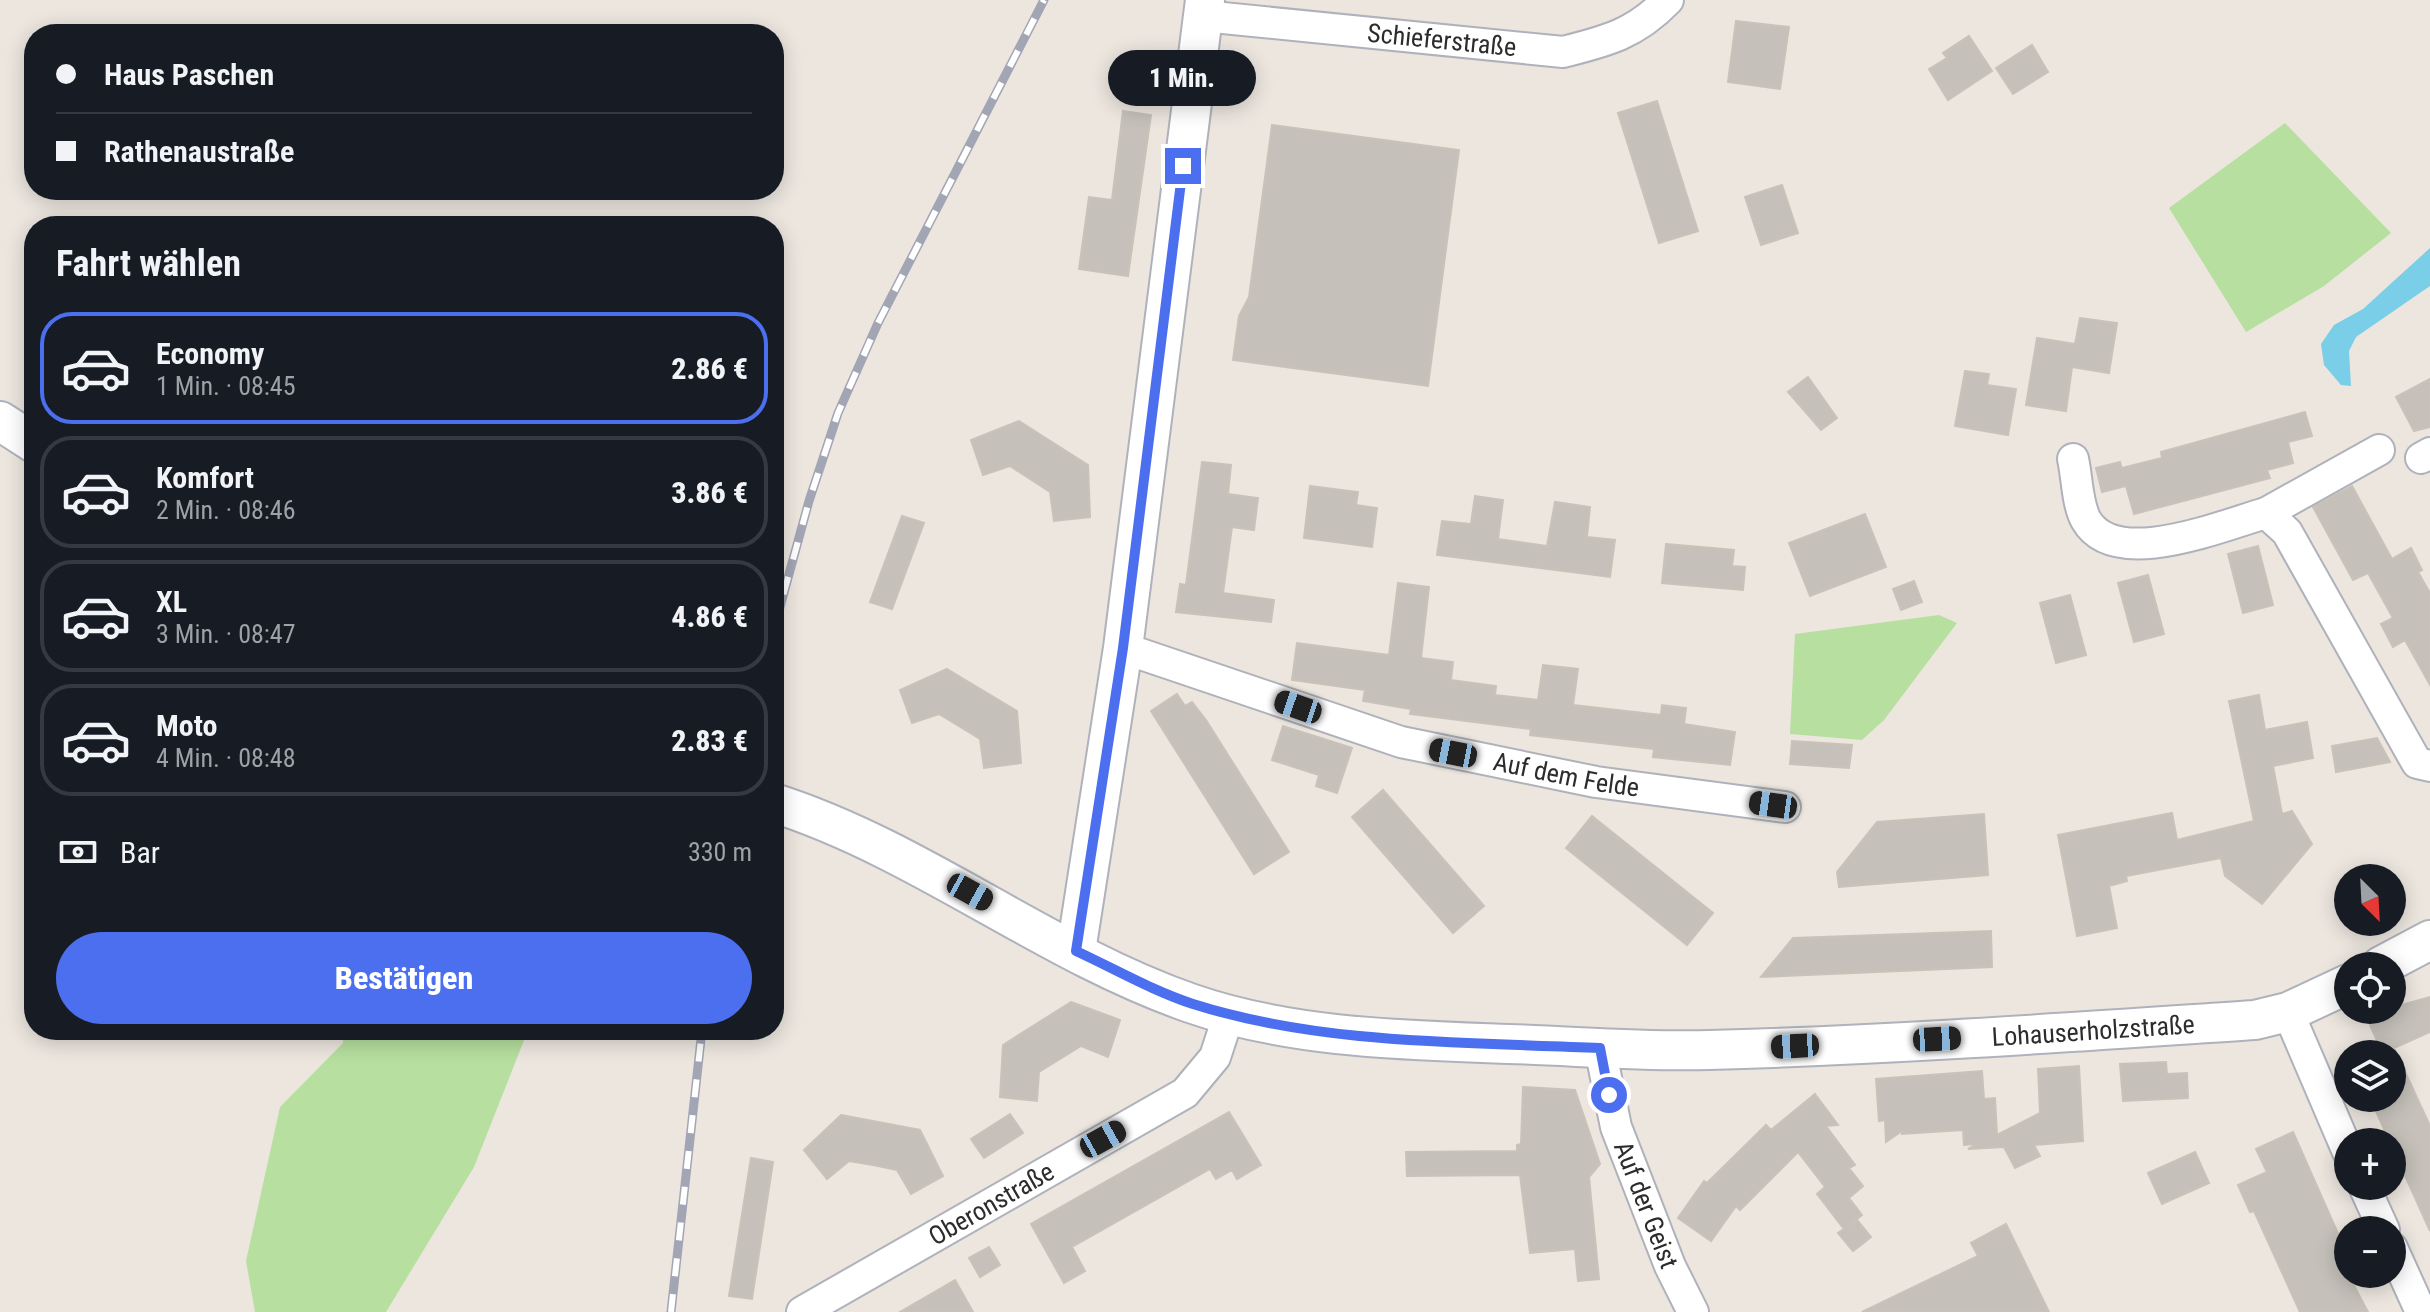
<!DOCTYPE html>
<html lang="de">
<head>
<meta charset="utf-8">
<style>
  :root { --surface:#171b24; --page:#242831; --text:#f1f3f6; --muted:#9ea1a6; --line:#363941; --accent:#4b6fee }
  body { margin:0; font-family:"Roboto Condensed",sans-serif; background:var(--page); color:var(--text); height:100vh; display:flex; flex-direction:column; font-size:30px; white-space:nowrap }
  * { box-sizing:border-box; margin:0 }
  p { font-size:26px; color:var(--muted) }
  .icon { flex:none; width:44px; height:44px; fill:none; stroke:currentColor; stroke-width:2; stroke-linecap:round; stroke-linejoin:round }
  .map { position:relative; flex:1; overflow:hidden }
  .side { position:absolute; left:24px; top:216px; width:760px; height:824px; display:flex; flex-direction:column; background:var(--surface); border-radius:32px; box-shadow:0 4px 20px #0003 }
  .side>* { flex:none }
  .guide { position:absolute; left:24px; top:24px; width:760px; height:176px; border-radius:32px; box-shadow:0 4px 20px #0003; display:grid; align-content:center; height:176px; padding:0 32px; background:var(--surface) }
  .needle { width:52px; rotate:156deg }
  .controls { position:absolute; left:2334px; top:864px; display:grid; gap:16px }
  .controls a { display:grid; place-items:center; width:72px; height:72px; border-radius:50%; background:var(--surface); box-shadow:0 4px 20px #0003; font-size:40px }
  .end { position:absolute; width:36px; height:36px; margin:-18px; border:10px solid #4b6fee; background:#fff; box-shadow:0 0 0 4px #fff }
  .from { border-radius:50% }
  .bubble { position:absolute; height:56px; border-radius:28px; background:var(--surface); box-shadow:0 4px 20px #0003; font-size:26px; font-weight:800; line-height:56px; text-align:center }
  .car { position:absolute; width:24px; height:48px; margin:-24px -12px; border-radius:10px; box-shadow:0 0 6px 2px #0007; background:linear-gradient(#222 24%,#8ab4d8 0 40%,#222 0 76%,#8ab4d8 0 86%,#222 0) }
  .guide b { display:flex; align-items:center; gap:28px; height:76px; font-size:30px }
  .guide b+b { border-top:2px solid var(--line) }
  .guide i { width:20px; height:20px; background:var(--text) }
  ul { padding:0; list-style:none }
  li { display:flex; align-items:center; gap:24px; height:112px; margin:0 16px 12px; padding:0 16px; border:4px solid var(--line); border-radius:32px }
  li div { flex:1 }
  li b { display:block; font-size:30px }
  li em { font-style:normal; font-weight:800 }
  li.on { border-color:var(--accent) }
  li>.icon { width:72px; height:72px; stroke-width:1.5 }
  h2 { padding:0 32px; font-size:36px; line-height:96px }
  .pay { display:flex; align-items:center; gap:20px; height:88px; padding:0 32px; font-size:30px }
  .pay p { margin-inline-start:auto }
  .cta { display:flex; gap:16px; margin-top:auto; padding:16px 32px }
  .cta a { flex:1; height:92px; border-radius:48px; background:var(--accent); color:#fff; font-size:32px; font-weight:800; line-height:92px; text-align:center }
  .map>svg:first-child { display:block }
  .green { fill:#b7df9f }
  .water { fill:#7acee7 }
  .building { fill:#c5c1ba; stroke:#c8c2b8; stroke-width:2 }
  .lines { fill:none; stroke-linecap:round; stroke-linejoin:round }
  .minor-casing { stroke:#afb2bb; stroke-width:34 }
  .tertiary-casing { stroke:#afb2bb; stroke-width:42 }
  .minor { stroke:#fff; stroke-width:30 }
  .tertiary { stroke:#fff; stroke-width:38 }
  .rail-casing { stroke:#a2a5b4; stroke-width:9 }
  .rail { stroke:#fff; stroke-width:6; stroke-dasharray:18; stroke-linecap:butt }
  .route { stroke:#4b6fee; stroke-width:10 }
  .labels { text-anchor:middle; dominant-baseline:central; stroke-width:8; stroke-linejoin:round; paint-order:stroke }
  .street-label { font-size:26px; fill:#2c2c2c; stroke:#fff }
</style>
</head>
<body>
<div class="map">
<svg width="2430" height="1312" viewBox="0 0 2430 1312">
  <rect width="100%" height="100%" fill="#ece6df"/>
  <path class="green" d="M2285,123L2391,233L2324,286L2246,332L2169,208Z
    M1939,615L1957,623L1884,720L1862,740L1790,734L1795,634Z
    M343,1030H528L474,1167L386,1312H255L246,1261L280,1107L343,1043Z"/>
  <path class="water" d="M2430,248V286L2356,337L2349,351L2351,386L2341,385L2324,365L2321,344L2334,325L2363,309Z"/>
  <path class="building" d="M1736,21L1789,27L1780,89L1728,82Z
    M1969,36L1992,71L1948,100L1929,69L1947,58L1943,53Z
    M2032,45L2048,72L2013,94L1996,68Z
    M1657,101L1698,231L1659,243L1618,113Z
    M1123,111L1151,115L1128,276L1079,269L1089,197L1112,200Z
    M1272,125L1459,150L1428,386L1233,360L1239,316L1249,297Z
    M1782,185L1798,233L1761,245L1745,197Z
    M2080,318L2117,323L2109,373L2072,367L2066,411L2026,405L2037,338L2075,344Z
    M1965,371L1989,374L1987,385L2016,389L2008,435L1955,426Z
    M1808,377L1837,418L1821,430L1788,392Z
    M2430,379V427L2414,431L2396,397Z
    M2305,412L2312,436L2288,442L2293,463L2267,470L2270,478L2134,514L2126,486L2102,492L2096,468L2120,462L2123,474L2122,468L2162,458L2161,452Z
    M1019,421L1088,465L1090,517L1054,521L1050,492L1010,466L983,475L971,440Z
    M1202,462L1231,465L1228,494L1258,498L1254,530L1232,527L1223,593L1274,600L1271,622L1176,612L1180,584L1186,585Z
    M1310,486L1358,492L1356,505L1377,508L1372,547L1304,538Z
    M2352,486L2392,559L2411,548L2422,570L2418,572L2430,593V685L2405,640L2393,647L2381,624L2393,618L2368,573L2353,580L2313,507Z
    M1475,496L1503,500L1498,539L1547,546L1555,502L1590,507L1587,537L1615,540L1610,577L1437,555L1442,521L1471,524Z
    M1865,514L1886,567L1810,596L1789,543Z
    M902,516L924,523L892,609L870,602Z
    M1666,544L1734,550L1732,566L1745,567L1743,590L1662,583Z
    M2258,546L2273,605L2243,613L2228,554Z
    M2148,575L2164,634L2134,642L2118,583Z
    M1914,581L1922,602L1901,610L1893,589Z
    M1398,583L1429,587L1421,658L1453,662L1451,680L1496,686L1495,695L1538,700L1543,665L1578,669L1573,705L1661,715L1662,705L1686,708L1684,724L1735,732L1730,765L1653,757L1654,749L1530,735L1531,729L1410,714L1411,709L1363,701L1365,690L1292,680L1297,643L1389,655Z
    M2070,595L2086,655L2056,663L2040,603Z
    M947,669L1017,711L1021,763L984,768L980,739L939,714L912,723L900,690Z
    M1177,694L1185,706L1192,702L1206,720L1289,852L1254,874L1151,711Z
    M2259,695L2265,730L2307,722L2313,758L2273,766L2282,814L2292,811L2312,844L2262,904L2225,876L2221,858L2126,876L2127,881L2109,886L2117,928L2077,936L2058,835L2172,813L2177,840L2254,821L2229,701Z
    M1283,726L1352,748L1337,793L1316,786L1319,775L1272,760Z
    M2377,738L2390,762L2336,772L2332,746Z
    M1792,741L1852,745L1849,768L1790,764Z
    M1383,790L1484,906L1453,933L1352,817Z
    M1984,814L1988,875L1839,887L1837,872L1877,822Z
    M1592,816L1713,913L1687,945L1566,848Z
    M1991,931L1992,967L1761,977L1793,938Z
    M2430,997V1032L2394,1048L2430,1126V1231L2370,1098H2392V1050L2383,1054L2370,1025L2398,1006Z
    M1071,1002L1120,1020L1108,1057L1081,1046L1039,1072L1037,1101L1000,1097L1003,1045Z
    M2166,1062L2167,1074L2187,1073L2188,1098L2123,1101L2120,1064Z
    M2079,1066L2083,1141L2034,1145L2040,1156L2015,1168L2004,1147L1968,1149L1978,1144L1964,1145L1963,1130L1902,1134V1131L1886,1142L1885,1120L1879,1121L1876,1079L1982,1071L1984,1099L1995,1098L1997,1135L2040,1113L2038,1069Z
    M1523,1087L1575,1090L1600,1164L1589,1177L1599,1279L1578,1281L1575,1249L1530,1253L1520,1175L1407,1176L1406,1152L1517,1151V1145L1521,1144Z
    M1815,1094L1838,1125L1826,1126L1855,1165L1849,1168L1863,1186L1849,1198L1862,1215L1844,1229L1817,1194L1825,1187L1798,1152L1740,1210L1736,1206L1711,1241L1678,1218L1704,1181L1707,1183L1766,1125L1771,1130Z
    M1229,1112L1261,1165L1237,1179L1232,1170L1216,1179L1210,1169L1072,1247L1085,1271L1064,1283L1031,1224Z
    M1010,1114L1023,1133L984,1158L971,1139Z
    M841,1115L920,1130L943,1176L911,1194L897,1170L873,1165L849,1161L827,1179L804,1150Z
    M2293,1132L2344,1247L2340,1249L2348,1274L2368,1312H2300L2254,1211L2250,1212L2238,1185L2267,1172L2256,1149Z
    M2195,1152L2209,1183L2162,1204L2148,1173Z
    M751,1158L773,1162L752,1299L729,1296Z
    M1857,1220L1871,1237L1853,1251L1838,1233Z
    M2006,1224L2049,1312H1862L1978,1256L1971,1243Z
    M989,1247L1000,1265L980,1277L969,1258Z
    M955,1280L973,1312H900Z"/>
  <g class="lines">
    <g class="minor-casing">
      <g id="minor">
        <path id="s1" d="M1203,16L1563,52C1607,41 1635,34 1668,0"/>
        <path d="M2421,458L2430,453"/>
        <path d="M2073,459C2077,476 2077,504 2086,520C2115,571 2223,525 2266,513L2287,532L2417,763L2430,766"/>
        <path d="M2266,513L2379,450"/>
        <path id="s2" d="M1123,648L1401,742L1596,782L1785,807"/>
        <path d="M2288,1012L2348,1152"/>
        <path id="s3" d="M1600,1048L1616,1127L1670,1266L1693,1312"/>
        <path d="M2364,1186L2384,1230"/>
        <path d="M2392,1248L2421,1312"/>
        <path id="s4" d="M802,1312L1185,1093L1215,1057L1229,1014"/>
      </g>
    </g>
    <g class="tertiary-casing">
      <g id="tertiary">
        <path d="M0,421L34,443"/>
        <path id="s5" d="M774,803C921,850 1044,952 1190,1003C1290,1038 1404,1040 1509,1044C1576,1046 1643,1052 1709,1050C1891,1045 2073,1032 2255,1020L2288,1012L2348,984"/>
        <path d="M1076,951L1123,648L1205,0"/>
        <path d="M2381,966L2430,940"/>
      </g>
    </g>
    <use href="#minor" class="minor"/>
    <use href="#tertiary" class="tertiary"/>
    <g class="rail-casing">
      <path id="rail" d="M774,629L809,501L838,413L878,323L1044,0
        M671,1312L702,1030"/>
    </g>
    <use href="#rail" class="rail"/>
  </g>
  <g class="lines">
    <path class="route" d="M1183,166L1123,648L1076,951C1115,969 1153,991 1193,1004C1323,1045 1465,1042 1600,1048L1609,1095"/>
  </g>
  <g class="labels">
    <g class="street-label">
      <text stroke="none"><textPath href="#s1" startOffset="240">Schieferstraße</textPath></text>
      <text stroke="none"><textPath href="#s2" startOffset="462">Auf dem Felde</textPath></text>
      <text stroke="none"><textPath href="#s5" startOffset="1370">Lohauserholzstraße</textPath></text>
      <text stroke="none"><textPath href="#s4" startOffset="218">Oberonstraße</textPath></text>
      <text stroke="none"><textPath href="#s3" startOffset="164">Auf der Geist</textPath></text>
    </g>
  </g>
</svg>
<div class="controls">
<a><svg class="needle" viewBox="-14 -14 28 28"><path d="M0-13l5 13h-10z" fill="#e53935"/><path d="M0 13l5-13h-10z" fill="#9ea1a6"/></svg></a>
<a><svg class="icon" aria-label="locate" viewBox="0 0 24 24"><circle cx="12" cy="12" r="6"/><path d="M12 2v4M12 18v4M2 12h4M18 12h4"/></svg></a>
<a><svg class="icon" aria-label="layers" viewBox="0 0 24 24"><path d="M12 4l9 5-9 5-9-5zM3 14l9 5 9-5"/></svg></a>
<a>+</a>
<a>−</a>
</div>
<i class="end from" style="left:1609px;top:1095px"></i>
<i class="end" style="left:1183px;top:166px"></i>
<div class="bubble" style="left:1108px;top:50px;width:148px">1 Min.</div>
<i class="car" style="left:1298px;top:707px;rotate:289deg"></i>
<i class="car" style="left:1453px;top:753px;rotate:281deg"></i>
<i class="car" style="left:1773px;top:805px;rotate:278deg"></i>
<i class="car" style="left:970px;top:892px;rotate:119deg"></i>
<i class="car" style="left:1937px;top:1039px;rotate:87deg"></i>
<i class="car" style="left:1795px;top:1046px;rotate:267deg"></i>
<i class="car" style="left:1103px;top:1139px;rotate:61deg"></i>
<div class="guide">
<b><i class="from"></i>Haus Paschen</b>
<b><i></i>Rathenaustraße</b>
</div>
<section class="side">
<h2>Fahrt wählen</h2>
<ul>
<li class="on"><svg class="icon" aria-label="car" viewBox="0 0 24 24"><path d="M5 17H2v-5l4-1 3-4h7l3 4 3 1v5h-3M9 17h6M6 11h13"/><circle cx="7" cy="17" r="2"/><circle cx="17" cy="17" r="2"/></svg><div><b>Economy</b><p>1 Min. · 08:45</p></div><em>2.86 €</em></li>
<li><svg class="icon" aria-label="car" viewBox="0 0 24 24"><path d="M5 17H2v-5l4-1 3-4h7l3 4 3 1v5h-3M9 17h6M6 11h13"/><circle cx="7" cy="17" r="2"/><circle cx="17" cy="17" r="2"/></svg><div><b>Komfort</b><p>2 Min. · 08:46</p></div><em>3.86 €</em></li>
<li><svg class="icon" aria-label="car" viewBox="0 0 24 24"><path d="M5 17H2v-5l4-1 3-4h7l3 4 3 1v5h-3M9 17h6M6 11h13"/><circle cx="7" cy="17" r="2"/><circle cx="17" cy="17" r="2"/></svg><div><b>XL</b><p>3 Min. · 08:47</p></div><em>4.86 €</em></li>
<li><svg class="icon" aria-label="car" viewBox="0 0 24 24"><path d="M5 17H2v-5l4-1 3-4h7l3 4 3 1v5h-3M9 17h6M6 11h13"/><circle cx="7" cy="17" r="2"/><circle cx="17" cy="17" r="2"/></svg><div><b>Moto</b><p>4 Min. · 08:48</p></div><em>2.83 €</em></li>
</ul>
<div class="pay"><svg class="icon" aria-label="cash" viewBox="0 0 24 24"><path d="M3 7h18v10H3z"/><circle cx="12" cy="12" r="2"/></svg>Bar<p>330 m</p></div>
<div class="cta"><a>Bestätigen</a></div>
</section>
</div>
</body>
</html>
